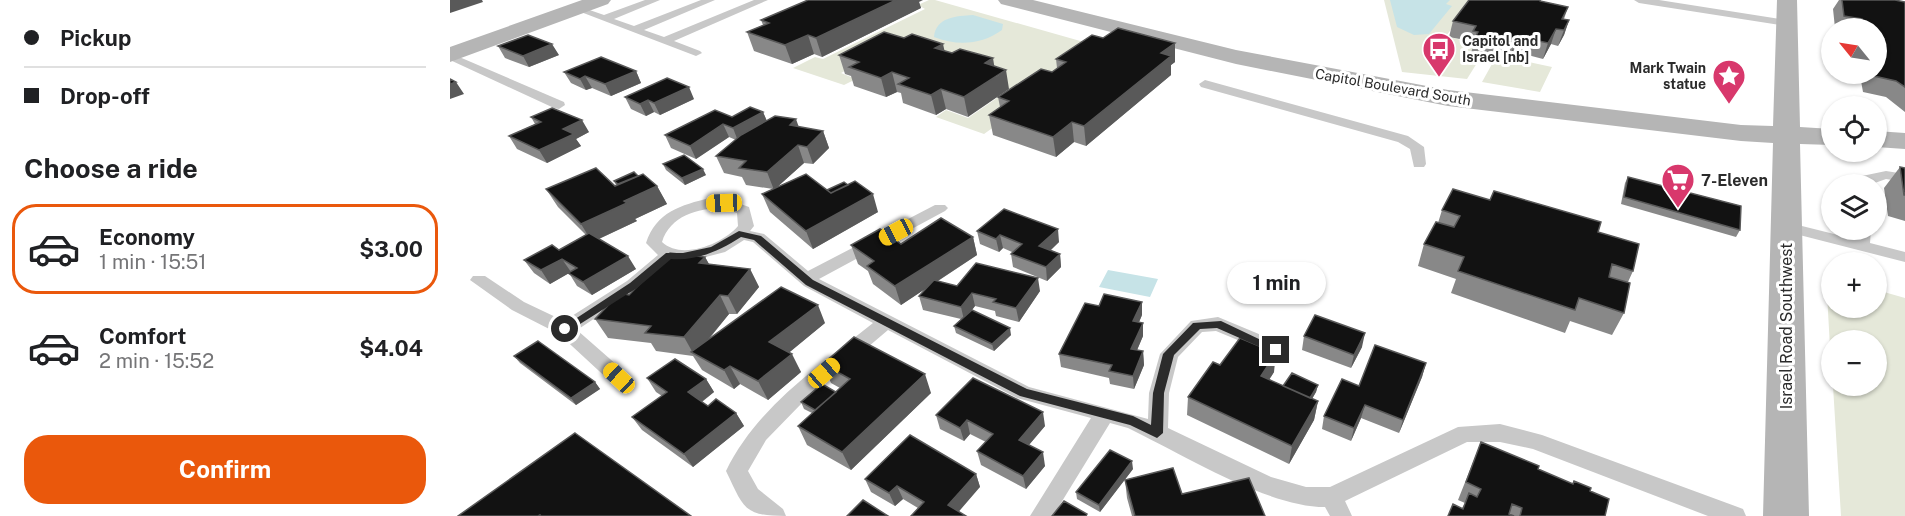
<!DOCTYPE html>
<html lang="en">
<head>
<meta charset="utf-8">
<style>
  :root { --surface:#fff; --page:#f6f6f6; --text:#202124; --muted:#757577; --line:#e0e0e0; --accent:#ea580c }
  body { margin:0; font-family:"Public Sans",sans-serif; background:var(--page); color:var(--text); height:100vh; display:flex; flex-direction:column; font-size:22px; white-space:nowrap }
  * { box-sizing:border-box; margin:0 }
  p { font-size:20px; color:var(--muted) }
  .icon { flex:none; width:33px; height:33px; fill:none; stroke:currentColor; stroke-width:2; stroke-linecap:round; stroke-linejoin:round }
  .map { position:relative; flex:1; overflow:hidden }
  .side { display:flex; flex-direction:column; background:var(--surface); width:450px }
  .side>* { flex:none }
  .hud { display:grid; align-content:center; height:132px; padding:0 24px; background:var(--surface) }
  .needle { width:39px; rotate:300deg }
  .fabs { position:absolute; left:1371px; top:18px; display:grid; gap:12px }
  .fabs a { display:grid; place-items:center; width:66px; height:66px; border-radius:50%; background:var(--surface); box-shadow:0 2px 4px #0004; font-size:30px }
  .end { position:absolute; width:27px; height:27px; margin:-14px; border:8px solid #2b2b2b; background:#fff; box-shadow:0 0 0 3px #fff }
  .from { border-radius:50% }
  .bubble { position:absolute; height:42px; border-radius:21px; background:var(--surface); box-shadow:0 2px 4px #0004; font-size:20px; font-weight:700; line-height:42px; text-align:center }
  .car { position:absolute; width:18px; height:36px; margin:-18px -9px; border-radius:8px; box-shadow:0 0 4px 2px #0007; background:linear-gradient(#f5c518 24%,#345 0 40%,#f5c518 0 76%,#345 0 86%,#f5c518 0) }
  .hud b { display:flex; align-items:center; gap:21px; height:57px; font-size:22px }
  .hud b+b { border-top:2px solid var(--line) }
  .hud i { width:15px; height:15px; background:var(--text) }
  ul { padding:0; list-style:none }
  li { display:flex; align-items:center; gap:18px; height:90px; margin:0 12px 9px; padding:0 12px; border:3px solid transparent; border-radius:24px }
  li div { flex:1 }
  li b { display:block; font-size:22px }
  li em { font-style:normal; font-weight:700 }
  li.selected { border-color:var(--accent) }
  li>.icon { width:54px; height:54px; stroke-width:1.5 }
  h2 { padding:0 24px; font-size:27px; line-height:72px }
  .action { display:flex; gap:12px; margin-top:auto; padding:12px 24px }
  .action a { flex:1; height:69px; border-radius:24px; background:var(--accent); color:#fff; font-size:24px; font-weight:700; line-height:69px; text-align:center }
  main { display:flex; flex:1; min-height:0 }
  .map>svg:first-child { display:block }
  .green { fill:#e5e8d9 }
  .water { fill:#c6e3e7 }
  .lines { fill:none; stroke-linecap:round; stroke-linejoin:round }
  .lane { fill:#c8c8c8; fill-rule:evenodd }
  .secondary { fill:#b5b5b5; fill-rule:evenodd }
  .wall { fill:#888 }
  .shaded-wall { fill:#595959 }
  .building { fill:#121212; stroke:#595959; stroke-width:1.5 }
  .route { fill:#2b2b2b }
  .labels { text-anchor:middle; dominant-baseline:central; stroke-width:6; stroke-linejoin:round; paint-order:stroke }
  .far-poi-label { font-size:14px; font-weight:bold; fill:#2b2b2b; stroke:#fff; text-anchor:start }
  .far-street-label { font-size:14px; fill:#2b2b2b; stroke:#fff }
  .poi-label { font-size:16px; font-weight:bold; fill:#2b2b2b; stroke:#fff; text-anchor:start }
  .street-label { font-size:16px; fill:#2b2b2b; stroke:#fff }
</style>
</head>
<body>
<main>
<section class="side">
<div class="hud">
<b><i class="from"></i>Pickup</b>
<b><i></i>Drop-off</b>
</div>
<h2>Choose a ride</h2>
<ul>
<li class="selected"><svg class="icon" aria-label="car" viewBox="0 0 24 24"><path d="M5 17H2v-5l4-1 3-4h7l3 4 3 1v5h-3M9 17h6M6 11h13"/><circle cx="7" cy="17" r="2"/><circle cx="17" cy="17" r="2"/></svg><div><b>Economy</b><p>1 min · 15:51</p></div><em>$3.00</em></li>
<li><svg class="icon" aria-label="car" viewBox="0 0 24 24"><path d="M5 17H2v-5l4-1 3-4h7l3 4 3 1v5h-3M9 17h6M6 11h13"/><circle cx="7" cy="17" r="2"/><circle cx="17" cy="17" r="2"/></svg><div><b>Comfort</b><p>2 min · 15:52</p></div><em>$4.04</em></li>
</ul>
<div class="action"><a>Confirm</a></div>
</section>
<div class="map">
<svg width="1455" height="516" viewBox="0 0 1455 516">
  <rect width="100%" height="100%" fill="#fff"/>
  <path class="green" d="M479,0H485L655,48L534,134L486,117L496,110L518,118L560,89L438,49L391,73L406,79L394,85L343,68L365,57L373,59L475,9L468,5Z
    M934,0H1024L996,36L1019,42L1017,46L1024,47L1020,52L1032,55L1017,79L952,72Z
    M1047,55L1102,67L1090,92L1032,82Z
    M1376,276L1381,277L1382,308H1426L1427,290L1455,298V516H1391L1383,386H1426V340H1382L1381,365Z"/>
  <path class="water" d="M940,0H1000L996,4L1002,6L979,34L964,35L947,27Z
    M523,15L553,24L552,30C531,45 507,46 484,37C486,17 506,16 523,15Z
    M658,270L708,279L700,297L649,287Z"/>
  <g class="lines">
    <path class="lane" d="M195,0H210L164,19L184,26L251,0H265L194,30L214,37L304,0H318L224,41L250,51L252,53L246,56L123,9L128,6L154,15Z
      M1184,0H1209L1336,20L1341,23L1336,26L1189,3Z
      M0,53L114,102L115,105L109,109L104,108L0,60Z
      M755,80L958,136L974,147L976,164L974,167H964L960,149L948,142L751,87L749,84Z
      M1436,171L1455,174V182L1436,179L1422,184H1408L1412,176Z
      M260,198H274L299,207L304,226L300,231L314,234L358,271L485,205H495L498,208L495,211L369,279L579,387L698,419L699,393L710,354L741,321L768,317L833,344L835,349L833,354L826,356L766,331L752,332L728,357L719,393L718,428L821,477L856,487H880L1008,427L1050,424L1092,435L1285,506L1293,509L1296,516H1258L1083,449L1050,442H1017L895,501L902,516H880L875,507C817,507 732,454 678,428L660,423L603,516H580L641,418L567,398L438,330L352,403L316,440L298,471L308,489L333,509L336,516C293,516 294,508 276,471C307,407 369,366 423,323L354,286L303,242L294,240L275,252L248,259H224L189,289L127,330L176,373L179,378L176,383L169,385L162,383L109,334L62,310L20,280L23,276H35L74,302L114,321L177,281L208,255L196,243C206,212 231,205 260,198ZM272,208L287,213L288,226C274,243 232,261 212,242C220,216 248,208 272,208Z
      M1336,222L1404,239L1405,230H1421L1420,243L1455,252V262L1330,230L1328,227Z"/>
    <path class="secondary" d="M132,0H161L158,4L0,62V47Z
      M548,0H583L786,50L998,90L1291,125L1323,126L1327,0H1347L1350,127L1382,129V145L1350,144L1359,516H1313L1323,143L1291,141L998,106L786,64L551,4Z
      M1426,131L1455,133V149L1426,147Z"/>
  </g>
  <path class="wall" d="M1019,0H1091V1L1118,7L1114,19L1119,20L1114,35L1108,46L1101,44L1093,59L1070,53L1067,58L1061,57L1059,60L1021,52L1023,47L1019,46L1020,41L999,37L1003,21Z
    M1389,0H1445L1455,2V112L1436,97L1413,92L1411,81L1392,77V74H1426V28H1385L1383,9Z
    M469,2L471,8L372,57L364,54L342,64L304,51L297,32L313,25L311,20Z
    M653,38L725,43V62L721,65V75L636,146L624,142L606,157L543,135L539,115L550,107L548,97L602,72L607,68L606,59Z
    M48,46L109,55L79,67L55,58Z
    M510,49L518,117L496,109L486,115L453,103L451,93L447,92L436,97L404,86L401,76L395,74L389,55L494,51L502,53Z
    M186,71L191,83L161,96L142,88L136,90L121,83L114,72Z
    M175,97L244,99L210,115L204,112L196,116L181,109Z
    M313,112L317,121L373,131L379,148L363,164L354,163L327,187L377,190L428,212L363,249L320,212L312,194L323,189L296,185L292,177L274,173L266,156L286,140L279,137L246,159L221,148L215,135L282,117Z
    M81,117L139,132L126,139L131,146L97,163L67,149L59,136L85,124Z
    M213,164L256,175L235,185L216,170Z
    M1450,167L1455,168V221L1438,216L1434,188Z
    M188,176L207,186L217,204L185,219L187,221L149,239L186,269L142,295L127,286L119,273L100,284L84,273L74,260L109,250L136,235L108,207L96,189L165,186L166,185L164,181Z
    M1178,177L1290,230L1286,237L1171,204L1175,183Z
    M992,210L1148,232L1183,271L1178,282L1174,313L1162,335L1120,321L1115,333L1001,293L1006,279L968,266L974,244L988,223Z
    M527,231L609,242L601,250L610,254L611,267L597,281L563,267L561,254L562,252L553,248L549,252L530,244Z
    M523,237L527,255L488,281L507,286L590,291L569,322L546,316L545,311L525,306L522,310L561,335L544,351L506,333L504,326L511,319L473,310L469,296L476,288L451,305L423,284L418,271L408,264L401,245L451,244Z
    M255,257L259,264L300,269L309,287L287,314H279L259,339L375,323L339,352L351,372L318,400L290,384L284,389L252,370L243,356L206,351L201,343L158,338L145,319L179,295Z
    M692,315L689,322L693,323V336L687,350L693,351L694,365L684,389L660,384L659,378L611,367L609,354Z
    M854,336L912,347L901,368L852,350Z
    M64,356L145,382L150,389L126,405L70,363Z
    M976,363L972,377L949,433L911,418L901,441L872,429L874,416L909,386Z
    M373,364L481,393L401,470L357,445L348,426L362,413L354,409L351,402L386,392L390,388L381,383Z
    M770,365L824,372L819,380L833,386L868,385L866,392L862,399L868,401L864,420L839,464L737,415L738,397Z
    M197,378L256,379L264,392L252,402L258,406L286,413L294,426L243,467L192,430L182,417L212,396L206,392Z
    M486,415L595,426L579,445L595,466L576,489L531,465L527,451L536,442L520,434L514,441L490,429Z
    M1031,442L1088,469L1122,484L1124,481L1140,491L1155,516H998L1012,508L1015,503L1008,500Z
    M683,469L650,512L627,499L626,492Z
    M526,474L530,487L468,508L453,499L445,506L421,492L415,479Z
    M675,480L732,494L815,516H682L677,498Z"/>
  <path class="shaded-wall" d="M0,0H32L33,2L0,13Z
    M446,0H473L469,2L471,8L372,57L366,38Z
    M1119,20L1114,35L1108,46L1114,30Z
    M1106,29L1101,44L1093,59L1098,43Z
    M358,35L364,54L342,64L335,45Z
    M1075,38L1070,53L1067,58L1072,43Z
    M1066,41L1061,57L1059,60L1064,45Z
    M725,43V62L721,65V75L636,146L634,126L711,53Z
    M102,44L109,55L79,67L73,56Z
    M493,44L497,62L485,48Z
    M543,58L546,77L556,70L559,89L518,117L514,97L535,63Z
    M186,71L191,83L161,96L155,84Z
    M442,72L447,92L436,97L431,78Z
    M135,76L142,88L136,90L130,79Z
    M6,82L14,94L0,99V84Z
    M239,87L244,99L210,115L204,103Z
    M491,89L496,109L486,115L481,95Z
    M198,100L204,112L196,116L190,104Z
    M313,112L318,124L288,141L283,128Z
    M346,119L352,136L340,125Z
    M132,120L139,132L126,139L131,146L97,163L89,150L113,129Z
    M622,122L624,142L606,157L603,137Z
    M273,124L279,137L246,159L240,146Z
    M373,131L379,148L363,164L357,147Z
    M348,145L354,163L324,190L317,172Z
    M253,169L256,175L235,185L232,178Z
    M207,186L217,204L185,219L187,221L142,242L131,224L174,201Z
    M423,194L428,212L363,249L356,231Z
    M608,229L609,242L591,259L589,246Z
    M550,235L553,248L549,252L546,239Z
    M523,237L527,255L451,305L445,286Z
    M610,254L611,267L597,281L596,267Z
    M178,256L186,269L142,295L133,282Z
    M255,257L265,275L249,263Z
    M112,259L121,272L100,284L91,270Z
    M300,269L309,287L287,314L278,296Z
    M588,278L590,291L569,322L566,308Z
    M522,293L525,306L514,320L511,307Z
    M270,295L279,314L246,354L243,353L234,337Z
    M692,302V315L684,334L683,321Z
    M368,305L375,323L329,361L319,342Z
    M693,323V336L682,362L681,349Z
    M560,328L561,335L544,351L542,344Z
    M915,333L912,347L901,368L904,355Z
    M693,351L694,365L684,389L683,376Z
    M826,353L824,372L809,395L811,376Z
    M342,354L351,372L318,400L308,381Z
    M976,363L972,377L949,433L953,420Z
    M280,366L290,384L284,389L274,370Z
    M475,374L481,393L401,470L392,452Z
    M256,379L264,392L246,406L238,392Z
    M145,382L150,389L126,405L121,398Z
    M868,385L866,392L856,409L857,402Z
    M868,401L864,420L839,464L842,446Z
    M915,405L911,418L901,441L904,428Z
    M593,412L595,426L572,453L569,440Z
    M286,413L294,426L243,467L234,454Z
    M517,420L520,434L514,441L510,428Z
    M593,452L595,466L576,489L573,476Z
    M682,461L683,469L650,512L649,505Z
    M526,474L530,487L505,516L498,505Z
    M447,486L453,499L445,506L439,493Z"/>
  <path class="building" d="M358,0H446L366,38L358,35L335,45L297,32L319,23L311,20Z
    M1019,0H1090V1L1118,7L1112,19L1119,20L1114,30L1106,29L1098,43L1075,38L1072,43L1066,41L1064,45L1026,36L1028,32L1023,31L1026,26L1003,21Z
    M1392,0H1445L1455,2V87L1446,81L1424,76L1423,74H1426V28H1424L1423,27L1413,25L1412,19L1394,16Z
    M668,28L725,43L711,53L721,56L634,126L622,122L603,137L539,115L559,101L548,97L591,69L602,72L616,62L606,59L642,35L653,38Z
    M434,32L454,38L462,34L493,44L485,48L502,53L510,49L543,58L535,63L556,70L514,97L491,89L481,95L448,84L459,78L442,72L431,78L399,67L409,62L389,55Z
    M78,35L102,44L73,56L48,46Z
    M151,57L186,71L155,84L135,76L130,79L114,72Z
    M217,78L239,87L204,103L198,100L190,104L175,97Z
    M0,79L6,82L0,84Z
    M300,107L313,112L283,128L273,124L240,146L215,135L265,110L282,117Z
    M102,108L132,120L113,129L124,134L89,150L59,136L91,122L81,117Z
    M325,116L346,119L340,125L373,131L357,147L348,145L317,172L289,168L296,161L266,156L291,135Z
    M234,155L253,169L232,178L213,164Z
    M1450,167L1455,168V195H1454Z
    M146,168L165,186L193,174L207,186L174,201L177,203L131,224L96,189Z
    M184,172L188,176L168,184L164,181Z
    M356,174L381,193L405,181L423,194L356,231L312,194Z
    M1178,177L1291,206L1290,230L1174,197Z
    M394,182L398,185L381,193L377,190Z
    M1003,189L1040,200L1044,191L1151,222L1148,232L1189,244L1183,271L1162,264L1159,277L1180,283L1174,313L1129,298L1125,310L1008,271L1014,257L974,244L986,222L1004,227L1010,216L992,210Z
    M554,209L608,229L589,246L610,254L596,267L561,254L572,244L550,235L546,239L527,231Z
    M491,218L523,237L445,286L417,266L424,261L401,245L430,229L451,244Z
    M139,233L178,256L133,282L118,273L127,268L112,259L91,270L74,260L102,245L109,250Z
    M220,253L255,257L249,263L300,269L278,296L270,295L234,337L195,333L201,326L145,319L170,293L179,295Z
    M526,263L588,278L566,308L543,302L546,299L522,293L511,307L469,296L484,280L507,286Z
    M331,287L368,305L319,342L342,354L308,381L280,366L274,370L241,352Z
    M654,294L692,302L683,321L693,323L681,349L693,351L683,376L659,371L662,365L609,354L635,303L649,306Z
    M522,310L560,328L542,344L504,326Z
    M865,315L915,333L904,355L854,336Z
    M404,337L475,374L392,452L348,426L400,379L373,364Z
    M790,338L826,353L811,376L868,401L842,446L738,397L763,362L770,365Z
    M88,341L145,382L121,398L64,356Z
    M925,345L976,363L953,420L915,405L904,428L874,416L892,379L909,386Z
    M225,359L256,379L238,392L258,406L266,399L286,413L234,454L182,417L217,392L197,378Z
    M842,373L868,385L860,398L833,386Z
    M523,378L593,412L569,440L593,452L573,476L527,451L543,434L517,420L510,428L486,415Z
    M372,384L386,392L365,410L351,402Z
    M125,433L241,516H91L90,515L88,516H8Z
    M460,435L526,474L498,505L516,516H461L474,502L447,486L439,493L415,479Z
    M1031,442L1089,466L1088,469L1123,484L1124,481L1141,488L1140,491L1159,499L1155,516H1070L1072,508L1062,504L1059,514L1064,516H998L1003,504L1013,509L1019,493L1027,497L1031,489L1016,482Z
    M660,450L682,461L649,505L626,492Z
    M723,468L732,494L799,478L815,516H685L675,480Z
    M413,500L438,516H397Z
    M614,501L637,514L636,516H602Z"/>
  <path class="route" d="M289,231L311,236L363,280L577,389L683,416L701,425L703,393L713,354L743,323L771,321L832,350L826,354L767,328L750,329L724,355L714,393L713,433L707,438L680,425L570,396L356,285L304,240L291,237C269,251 247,261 221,259L187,288L119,331L115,333L110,329L180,283L216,253H233L261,247Z"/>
  <defs>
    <g id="bus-pin" transform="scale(1.725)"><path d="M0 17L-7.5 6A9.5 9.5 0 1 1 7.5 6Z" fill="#d8386c" stroke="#fff"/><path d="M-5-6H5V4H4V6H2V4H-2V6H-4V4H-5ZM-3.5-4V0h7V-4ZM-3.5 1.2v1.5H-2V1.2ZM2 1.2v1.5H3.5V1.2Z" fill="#fff"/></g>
    <g id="sight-pin" transform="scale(1.725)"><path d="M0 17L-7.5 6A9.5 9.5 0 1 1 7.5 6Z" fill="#d8386c" stroke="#fff"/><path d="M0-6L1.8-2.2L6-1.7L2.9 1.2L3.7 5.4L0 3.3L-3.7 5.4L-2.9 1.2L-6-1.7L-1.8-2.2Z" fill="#fff"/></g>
    <g id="supermarket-pin" transform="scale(1.725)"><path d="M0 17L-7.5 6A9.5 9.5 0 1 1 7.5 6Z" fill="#d8386c" stroke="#fff"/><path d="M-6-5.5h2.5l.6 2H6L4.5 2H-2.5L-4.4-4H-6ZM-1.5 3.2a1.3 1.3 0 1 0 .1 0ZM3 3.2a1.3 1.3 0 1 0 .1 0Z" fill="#fff"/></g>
  </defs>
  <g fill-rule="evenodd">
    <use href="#bus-pin" x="989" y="49"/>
    <use href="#sight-pin" x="1279" y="76"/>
    <use href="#supermarket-pin" x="1228" y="180"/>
  </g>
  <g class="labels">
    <g class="far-poi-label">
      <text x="1012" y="41">Capitol and<tspan x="1012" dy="16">Israel [nb]</tspan></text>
      <text x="1256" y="68" text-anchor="end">Mark Twain<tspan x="1256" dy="16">statue</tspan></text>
    </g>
    <g class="far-street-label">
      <text transform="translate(943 87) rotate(10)">Capitol Boulevard South</text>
    </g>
    <g class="poi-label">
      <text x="1251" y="180">7-Eleven</text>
    </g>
    <g class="street-label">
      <text transform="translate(1336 326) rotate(-90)">Israel Road Southwest</text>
    </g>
  </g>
</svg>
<div class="fabs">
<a><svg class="needle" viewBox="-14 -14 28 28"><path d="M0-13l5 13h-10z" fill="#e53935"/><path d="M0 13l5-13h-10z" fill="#757577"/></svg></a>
<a><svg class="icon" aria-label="locate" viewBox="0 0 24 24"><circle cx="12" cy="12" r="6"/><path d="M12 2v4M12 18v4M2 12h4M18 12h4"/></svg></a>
<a><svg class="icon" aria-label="layers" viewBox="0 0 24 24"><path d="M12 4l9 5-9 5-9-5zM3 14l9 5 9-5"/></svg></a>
<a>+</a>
<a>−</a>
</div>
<i class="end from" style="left:115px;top:329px"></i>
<i class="end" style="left:826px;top:350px"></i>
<div class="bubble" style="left:777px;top:262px;width:99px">1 min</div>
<i class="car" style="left:274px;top:203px;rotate:268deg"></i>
<i class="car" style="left:446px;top:232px;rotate:242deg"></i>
<i class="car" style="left:374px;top:373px;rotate:49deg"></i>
<i class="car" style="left:169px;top:378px;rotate:313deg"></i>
</div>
</main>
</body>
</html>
